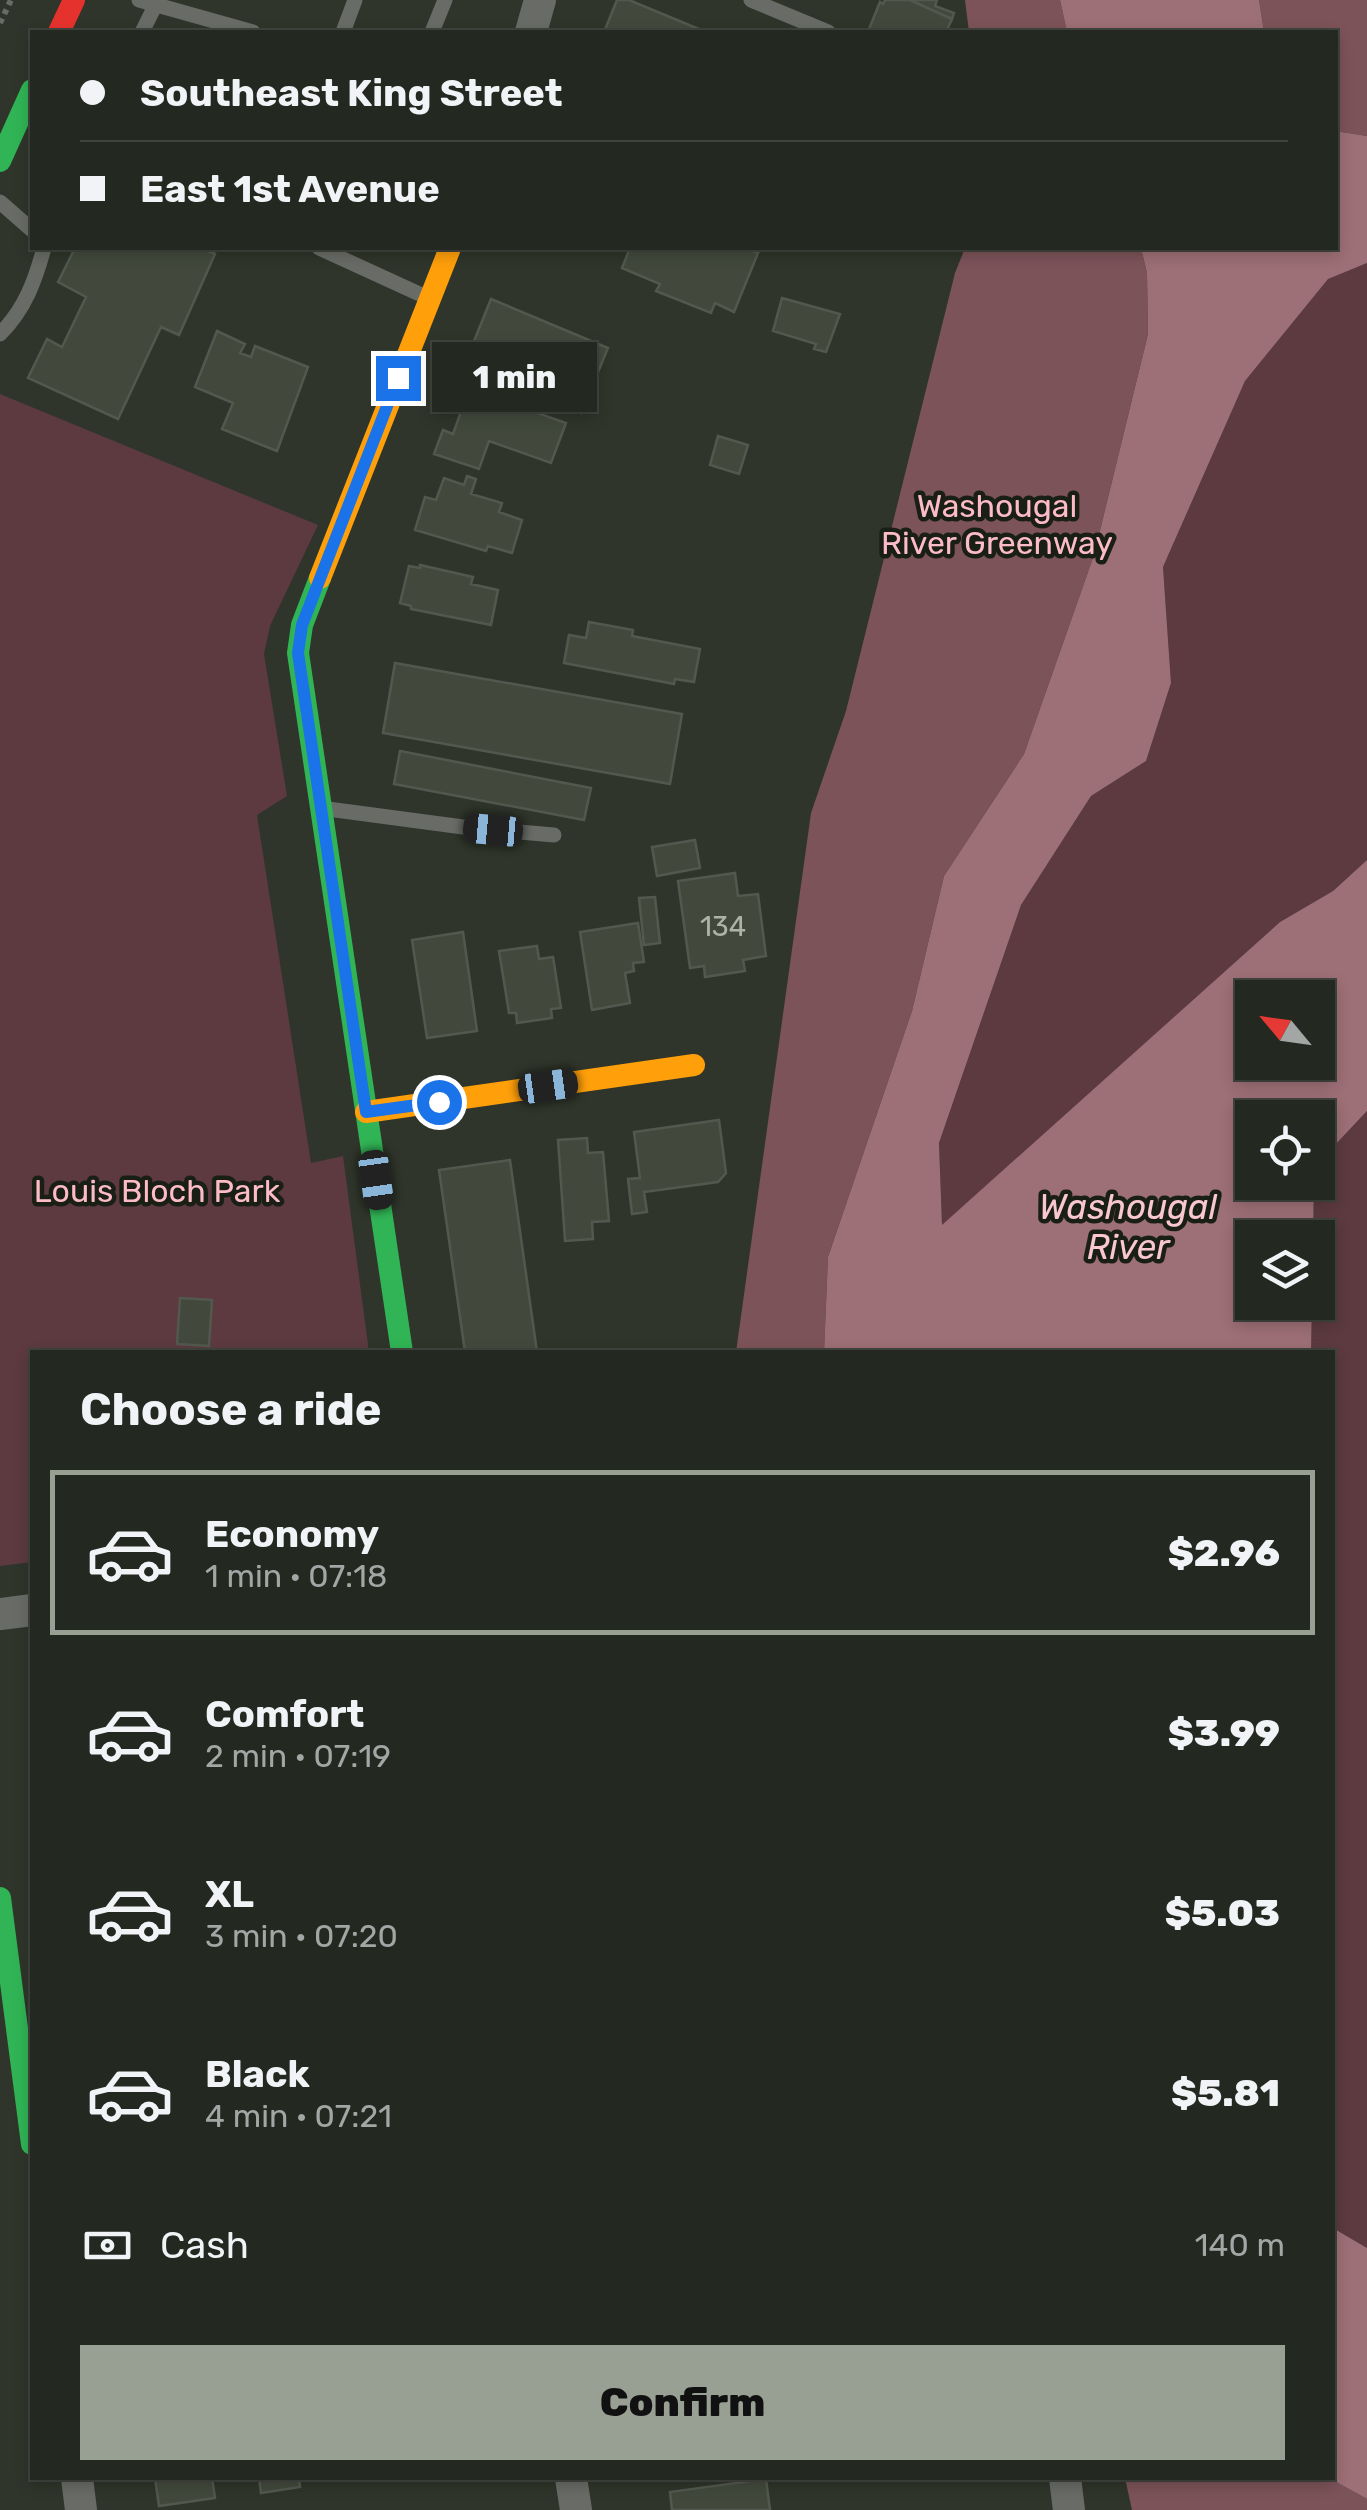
<!DOCTYPE html>
<html lang="en">
<head>
<meta charset="utf-8">
<style>
  :root { --surface:#232820; --page:#2f342d; --text:#f1f3f6; --muted:#a3a6a5; --line:#40443e; --accent:#989f93 }
  body { margin:0; font-family:Rubik,sans-serif; background:var(--page); color:var(--text); height:100vh; display:flex; flex-direction:column; font-size:38px; white-space:nowrap }
  * { box-sizing:border-box; margin:0 }
  p { font-size:32px; color:var(--muted) }
  .icon { flex:none; width:55px; height:55px; fill:none; stroke:currentColor; stroke-width:2; stroke-linecap:round; stroke-linejoin:round }
  .map { position:relative; flex:1; overflow:hidden }
  .drawer { position:absolute; left:30px; top:1350px; width:1305px; height:1130px; display:flex; flex-direction:column; background:var(--surface); border-radius:0px; box-shadow:0 5px 15px #0003,0 0 0 2px var(--line) }
  .drawer>* { flex:none }
  .guide { position:absolute; left:30px; top:30px; width:1308px; height:220px; border-radius:0px; box-shadow:0 5px 15px #0003,0 0 0 2px var(--line); display:grid; align-content:center; height:220px; padding:0 50px; background:var(--surface) }
  .needle { width:65px; rotate:299deg }
  .buttons { position:absolute; left:1235px; top:980px; display:grid; gap:20px }
  .buttons a { display:grid; place-items:center; width:100px; height:100px; border-radius:0px; background:var(--surface); box-shadow:0 5px 15px #0003,0 0 0 2px var(--line); font-size:50px }
  .end { position:absolute; width:45px; height:45px; margin:-22px; border:12px solid #1a73e8; background:#fff; box-shadow:0 0 0 5px #fff }
  .from { border-radius:50% }
  .bubble { position:absolute; height:70px; border-radius:0px; background:var(--surface); box-shadow:0 5px 15px #0003,0 0 0 2px var(--line); font-size:32px; font-weight:800; line-height:70px; text-align:center }
  .car { position:absolute; width:30px; height:60px; margin:-30px -15px; border-radius:12px; box-shadow:0 0 8px 2px #0007; background:linear-gradient(#222 24%,#8ab4d8 0 40%,#222 0 76%,#8ab4d8 0 86%,#222 0) }
  .guide b { display:flex; align-items:center; gap:35px; height:95px; font-size:38px }
  .guide b+b { border-top:2px solid var(--line) }
  .guide i { width:25px; height:25px; background:var(--text) }
  ul { padding:0; list-style:none }
  li { display:flex; align-items:center; gap:30px; height:165px; margin:0 20px 15px; padding:0 30px; border:5px solid transparent; border-radius:0px }
  li div { flex:1 }
  li b { display:block; font-size:38px }
  li em { font-style:normal; font-weight:800 }
  li.current { border-color:var(--accent) }
  li>.icon { width:90px; height:90px; stroke-width:1.5 }
  h2 { padding:0 50px; font-size:45px; line-height:120px }
  .pay { display:flex; align-items:center; gap:25px; height:110px; padding:0 50px; font-size:38px }
  .pay p { margin-inline-start:auto }
  .button { display:flex; gap:20px; margin-top:auto; padding:20px 50px }
  .button a { flex:1; height:115px; border-radius:0px; background:var(--accent); color:#111; font-size:40px; font-weight:800; line-height:115px; text-align:center }
  .map>svg:first-child { display:block }
  .green { fill:#5c3a3f }
  .forest { fill:#7c5359 }
  .water { fill:#9d6f76; fill-rule:evenodd }
  .building { fill:#42493c; stroke:#53584f; stroke-width:2.5 }
  .lines { fill:none; stroke-linecap:round; stroke-linejoin:round }
  .path { stroke:#696c66; stroke-width:6; stroke-dasharray:5 5; stroke-linecap:butt }
  .lane { stroke:#696b66; stroke-width:15 }
  .street { stroke:#696b66; stroke-width:32 }
  .fast { stroke:#30b455; stroke-width:22 }
  .slow { stroke:#ff9f0a; stroke-width:22 }
  .jam { stroke:#e5322d; stroke-width:22 }
  .route { stroke:#1a73e8; stroke-width:12 }
  .labels { text-anchor:middle; dominant-baseline:central; stroke-width:9; stroke-linejoin:round; paint-order:stroke }
  .number-label { font-size:28px; fill:#adb4a7 }
  .park-label { font-size:32px; fill:#fcbbc5; stroke:#1a1f16 }
  .water-label { font-size:35px; font-style:italic; fill:#f9c7cf; stroke:#1a1f16 }
</style>
</head>
<body>
<div class="map">
<svg width="1367" height="2510" viewBox="0 0 1367 2510">
  <rect width="100%" height="100%" fill="#2f352a"/>
  <path class="green" d="M1367,263V860L1333,891L1280,922L942,1226L939,1143L1021,905L1091,796L1146,761L1171,683L1163,567L1245,381L1328,278Z
    M0,394L318,525L270,626L264,654L287,796L257,815L311,1163L343,1156L369,1352H32V1562L0,1566Z
    M1367,1111V2248L1333,2228L1332,1352H1311L1312,1303L1318,1302V1238L1313,1237L1314,1183L1318,1182V1163Z"/>
  <path class="forest" d="M965,0H1060L1067,32H969Z
    M1259,0H1367V136L1335,131V32H1264Z
    M965,248H1141L1147,273L1148,334L1094,555L1024,754L944,876L912,1011L828,1257L824,1352H736L811,813L846,711L955,273Z
    M1125,2478H1329L1367,2499V2510H1132Z"/>
  <path class="water" d="M1060,0H1259L1264,32H1067Z
    M1335,131L1367,136V263L1328,279L1245,381L1163,567L1171,683L1146,761L1091,796L1021,905L939,1143L942,1225L1280,922L1333,891L1367,860V1111L1318,1163V1118H1252V1182L1314,1183L1313,1237L1252,1238V1302L1312,1303L1311,1352H824L828,1257L912,1011L944,876L1024,754L1094,555L1148,334L1147,273L1141,248H1335ZM1252,998H1318V1062H1252Z
    M1333,2228L1367,2248V2499L1329,2478H1332Z"/>
  <path class="building" d="M617,0H629L706,32H604Z
    M885,0H910L952,19L946,32H876L869,29L880,2L883,4Z
    M910,0H937L935,6L954,13L952,19Z
    M75,248H201L215,254L179,335L161,327L118,419L28,378L47,339L62,347L86,297L58,282Z
    M630,248H744L758,253L734,312L715,303L711,313L656,291L660,284L622,268Z
    M782,298L840,314L826,352L814,349L816,344L773,331Z
    M491,299L608,348L581,413L530,392L538,373L472,346Z
    M217,331L245,344L240,353L251,357L255,346L308,367L277,451L222,429L233,403L195,387Z
    M469,389L566,423L551,463L489,441L479,469L434,454L443,430L453,434Z
    M718,436L748,445L739,474L710,465Z
    M467,476L476,479L471,494L502,503L499,512L522,520L512,553L488,546L486,551L415,530L425,497L436,500L444,478L464,485Z
    M420,565L473,577L471,584L498,590L491,625L411,609V606L400,603L409,566L420,568Z
    M589,622L633,630L632,636L700,649L694,682L675,679L674,684L564,663L569,635L586,638Z
    M395,663L682,714L670,784L383,733Z
    M400,751L591,788L584,820L394,784Z
    M695,840L700,868L657,876L652,847Z
    M735,873L738,896L758,894L766,956L743,960L745,971L705,977L704,966L690,968L678,881Z
    M655,897L660,943L644,945L639,898Z
    M638,923L644,962L633,963L634,971L625,973L630,1003L592,1010L580,932Z
    M463,932L477,1031L427,1038L412,940Z
    M537,946L539,959L553,957L561,1008L551,1009L552,1018L517,1023L516,1013H509L499,951Z
    M719,1120L726,1173L718,1182L644,1192L647,1212L632,1214L628,1179L640,1178L634,1132Z
    M587,1138L588,1153L603,1152L609,1221L592,1222L593,1239L565,1241L558,1140Z
    M510,1160L537,1352H465L439,1170Z
    M180,1298L212,1300L209,1346L177,1344Z
    M155,2478H212L215,2498L159,2506Z
    M259,2478H299L300,2487L261,2493Z
    M766,2479L770,2510H672L670,2492Z"/>
  <g class="lines">
    <path class="path" d="M0,23L11,0"/>
    <path class="lane" d="M139,0L253,32
      M751,0L828,32
      M142,32L156,4
      M343,32L355,0
      M432,32L445,0
      M0,202L32,230
      M319,248L426,297
      M0,334C25,309 35,281 44,248
      M328,809L463,827L554,835"/>
    <path class="street" d="M531,32L540,0
      M0,1614L32,1610
      M77,2478L81,2510
      M571,2478L576,2510
      M1065,2478L1069,2510"/>
    <path class="fast" d="M0,161L32,90
      M320,578L302,625L298,653L402,1352
      M0,1898L32,2144"/>
    <path class="slow" d="M320,578L450,248
      M366,1112L694,1065"/>
    <path class="jam" d="M59,32L74,0"/>
  </g>
  <g class="lines">
    <path class="route" d="M398,378L302,625L298,653L366,1112L439,1102"/>
  </g>
  <g class="labels">
    <g class="number-label">
      <text x="723" y="926">134</text>
    </g>
    <g class="park-label">
      <text x="997" y="506">Washougal<tspan x="997" dy="37">River Greenway</tspan></text>
      <text x="157" y="1191">Louis Bloch Park</text>
    </g>
    <g class="water-label">
      <text x="1128" y="1207">Washougal<tspan x="1128" dy="40">River</tspan></text>
    </g>
  </g>
</svg>
<div class="buttons">
<a><svg class="needle" viewBox="-14 -14 28 28"><path d="M0-13l5 13h-10z" fill="#e53935"/><path d="M0 13l5-13h-10z" fill="#a3a6a5"/></svg></a>
<a><svg class="icon" aria-label="locate" viewBox="0 0 24 24"><circle cx="12" cy="12" r="6"/><path d="M12 2v4M12 18v4M2 12h4M18 12h4"/></svg></a>
<a><svg class="icon" aria-label="layers" viewBox="0 0 24 24"><path d="M12 4l9 5-9 5-9-5zM3 14l9 5 9-5"/></svg></a>
</div>
<i class="end from" style="left:439px;top:1102px"></i>
<i class="end" style="left:398px;top:378px"></i>
<div class="bubble" style="left:432px;top:342px;width:165px">1 min</div>
<i class="car" style="left:493px;top:830px;rotate:275deg"></i>
<i class="car" style="left:548px;top:1086px;rotate:82deg"></i>
<i class="car" style="left:376px;top:1180px;rotate:172deg"></i>
<div class="guide">
<b><i class="from"></i>Southeast King Street</b>
<b><i></i>East 1st Avenue</b>
</div>
<section class="drawer">
<h2>Choose a ride</h2>
<ul>
<li class="current"><svg class="icon" aria-label="car" viewBox="0 0 24 24"><path d="M5 17H2v-5l4-1 3-4h7l3 4 3 1v5h-3M9 17h6M6 11h13"/><circle cx="7" cy="17" r="2"/><circle cx="17" cy="17" r="2"/></svg><div><b>Economy</b><p>1 min · 07:18</p></div><em>$2.96</em></li>
<li><svg class="icon" aria-label="car" viewBox="0 0 24 24"><path d="M5 17H2v-5l4-1 3-4h7l3 4 3 1v5h-3M9 17h6M6 11h13"/><circle cx="7" cy="17" r="2"/><circle cx="17" cy="17" r="2"/></svg><div><b>Comfort</b><p>2 min · 07:19</p></div><em>$3.99</em></li>
<li><svg class="icon" aria-label="car" viewBox="0 0 24 24"><path d="M5 17H2v-5l4-1 3-4h7l3 4 3 1v5h-3M9 17h6M6 11h13"/><circle cx="7" cy="17" r="2"/><circle cx="17" cy="17" r="2"/></svg><div><b>XL</b><p>3 min · 07:20</p></div><em>$5.03</em></li>
<li><svg class="icon" aria-label="car" viewBox="0 0 24 24"><path d="M5 17H2v-5l4-1 3-4h7l3 4 3 1v5h-3M9 17h6M6 11h13"/><circle cx="7" cy="17" r="2"/><circle cx="17" cy="17" r="2"/></svg><div><b>Black</b><p>4 min · 07:21</p></div><em>$5.81</em></li>
</ul>
<div class="pay"><svg class="icon" aria-label="cash" viewBox="0 0 24 24"><path d="M3 7h18v10H3z"/><circle cx="12" cy="12" r="2"/></svg>Cash<p>140 m</p></div>
<div class="button"><a>Confirm</a></div>
</section>
</div>
</body>
</html>
